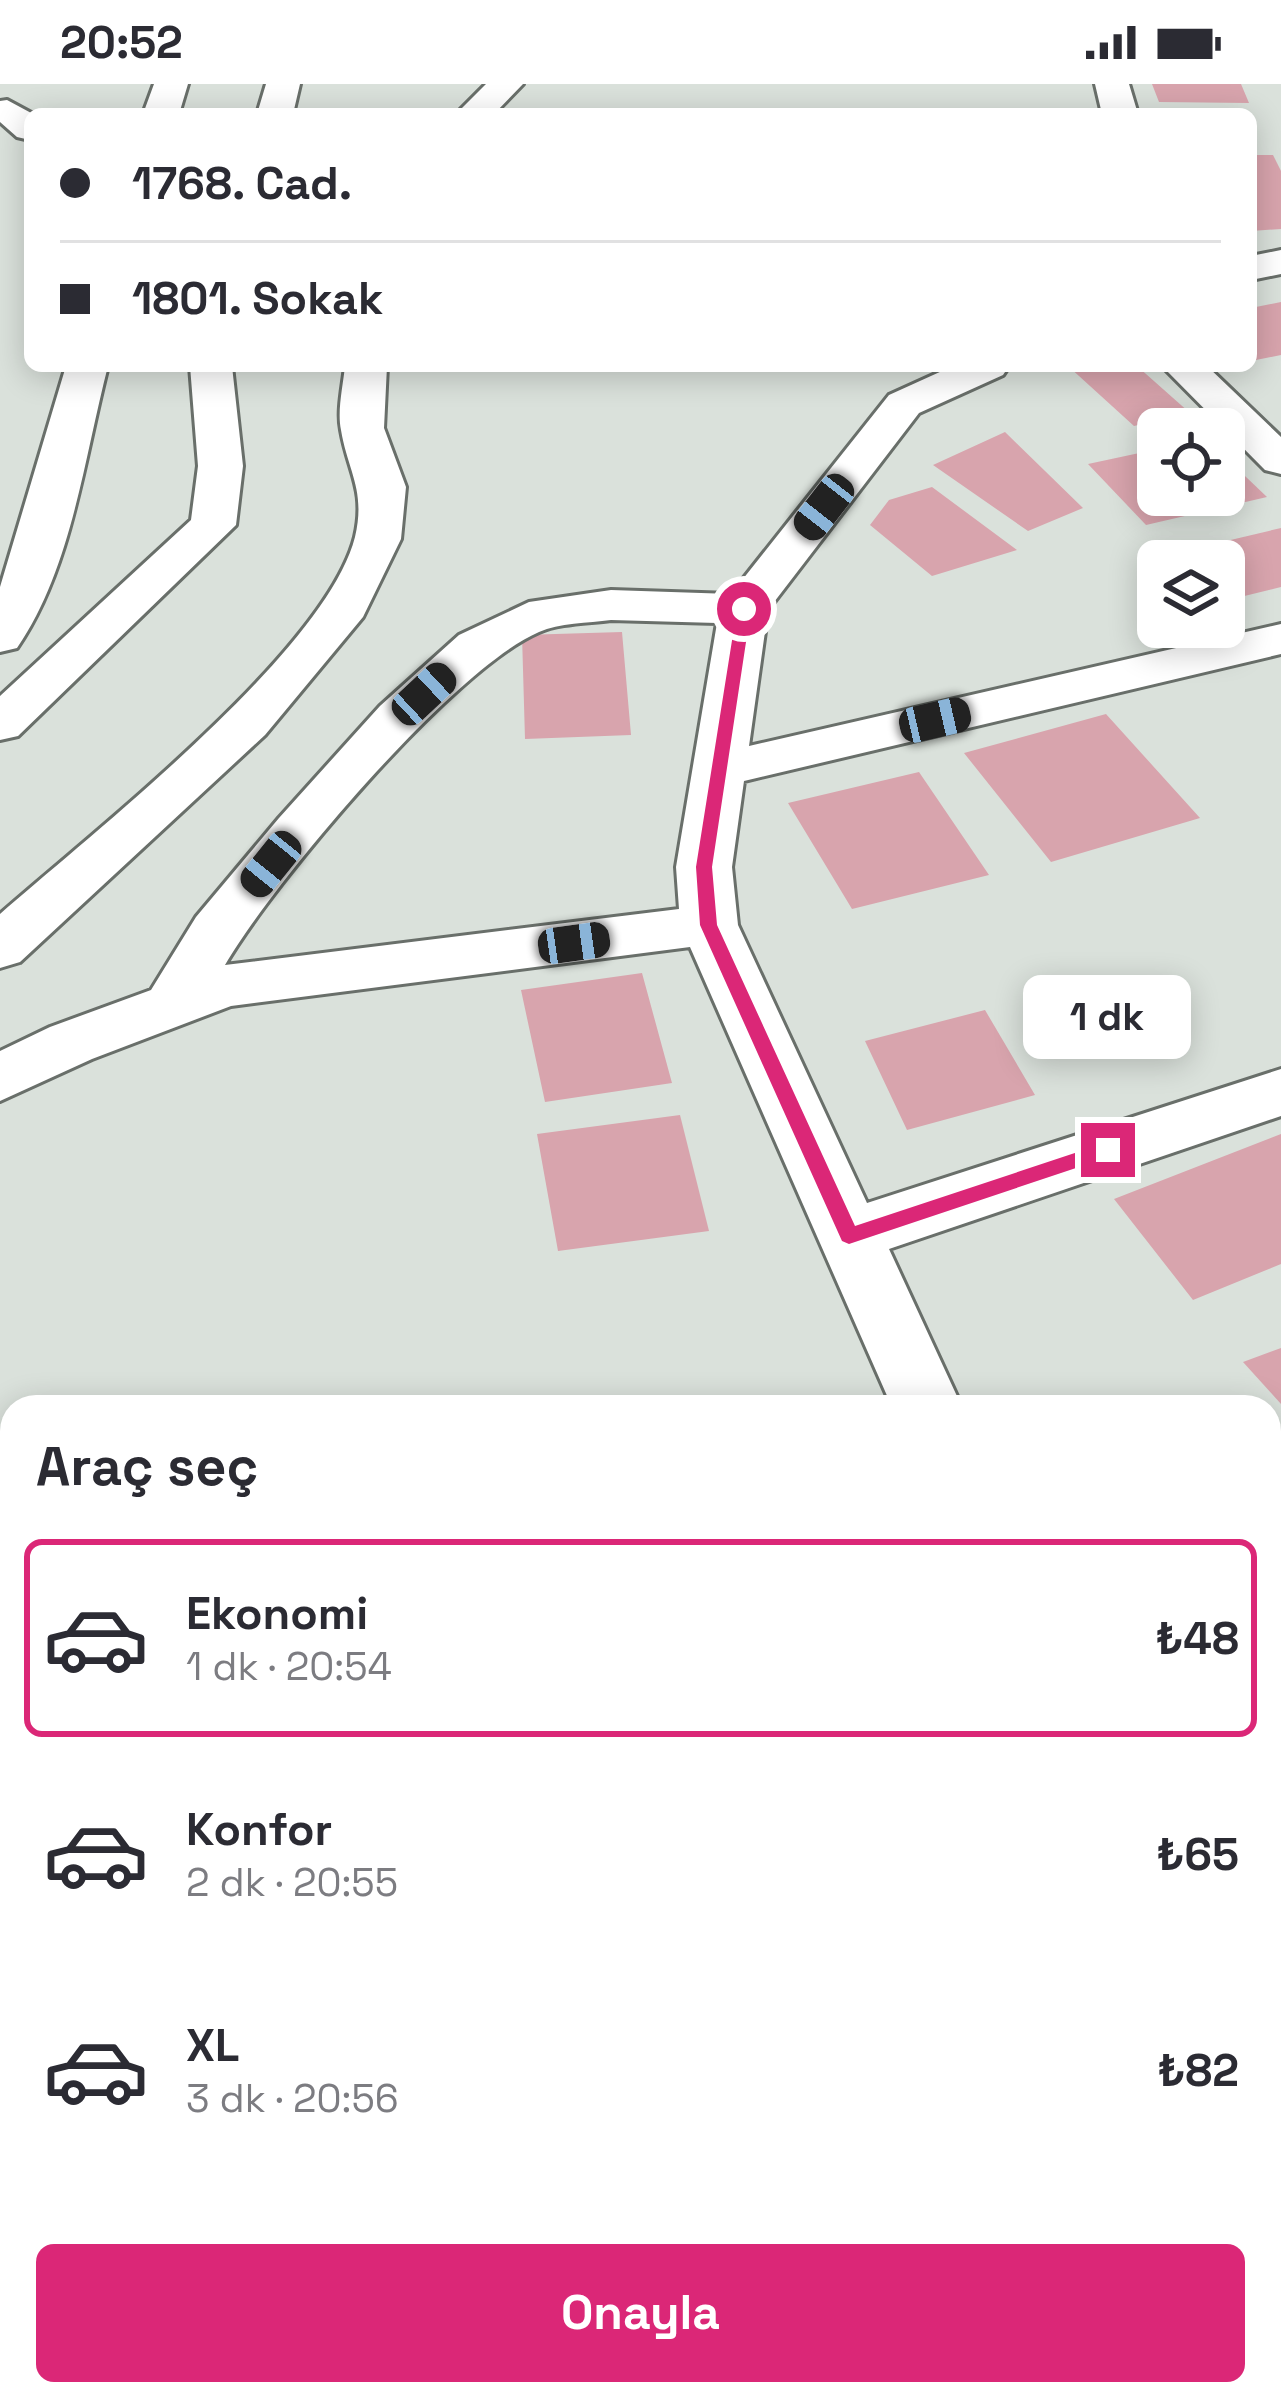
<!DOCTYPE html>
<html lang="tr">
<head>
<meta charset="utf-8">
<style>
  :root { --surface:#fff; --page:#f2f2f3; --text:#2b2b33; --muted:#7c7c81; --line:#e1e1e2; --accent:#db2777 }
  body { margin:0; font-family:"Space Grotesk",sans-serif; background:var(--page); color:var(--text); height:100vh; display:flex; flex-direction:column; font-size:45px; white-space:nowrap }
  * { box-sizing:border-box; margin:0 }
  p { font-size:39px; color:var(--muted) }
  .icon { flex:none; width:66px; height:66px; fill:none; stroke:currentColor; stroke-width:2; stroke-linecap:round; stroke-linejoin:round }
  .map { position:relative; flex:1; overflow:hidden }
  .sheet { position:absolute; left:0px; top:1311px; width:1281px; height:1011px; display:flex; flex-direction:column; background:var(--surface); border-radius:36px 36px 0 0; box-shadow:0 6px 30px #0003 }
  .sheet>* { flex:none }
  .hud { position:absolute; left:24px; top:24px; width:1233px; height:264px; border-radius:18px; box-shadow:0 6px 30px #0003; display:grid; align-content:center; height:264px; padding:0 36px; background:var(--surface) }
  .buttons { position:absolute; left:1137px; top:324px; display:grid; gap:24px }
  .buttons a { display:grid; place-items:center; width:108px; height:108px; border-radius:18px; background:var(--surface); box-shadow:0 6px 30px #0003; font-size:60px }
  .end { position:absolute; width:54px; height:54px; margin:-27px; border:15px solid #db2777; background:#fff; box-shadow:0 0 0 6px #fff }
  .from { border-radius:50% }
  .bubble { position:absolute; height:84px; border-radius:18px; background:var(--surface); box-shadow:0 6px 30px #0003; font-size:39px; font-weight:700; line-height:84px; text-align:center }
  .car { position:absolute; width:36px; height:72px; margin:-36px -18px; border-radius:15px; box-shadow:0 0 9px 3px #0007; background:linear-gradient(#222 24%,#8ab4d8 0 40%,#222 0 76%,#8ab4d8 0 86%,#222 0) }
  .hud b { display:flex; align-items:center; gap:42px; height:114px; font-size:45px }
  .hud b+b { border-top:3px solid var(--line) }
  .hud i { width:30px; height:30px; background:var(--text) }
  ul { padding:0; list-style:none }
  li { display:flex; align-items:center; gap:36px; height:198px; margin:0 24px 18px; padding:0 12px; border:6px solid transparent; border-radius:18px }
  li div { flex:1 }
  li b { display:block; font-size:45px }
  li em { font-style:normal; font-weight:700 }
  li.current { border-color:var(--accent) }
  li>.icon { width:108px; height:108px; stroke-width:1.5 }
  h2 { padding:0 36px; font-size:54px; line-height:144px }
  .primary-button { display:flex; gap:24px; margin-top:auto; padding:24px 36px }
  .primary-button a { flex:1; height:138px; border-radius:18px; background:var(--accent); color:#fff; font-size:48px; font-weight:700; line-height:138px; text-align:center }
  .status { display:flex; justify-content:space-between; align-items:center; height:84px; padding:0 60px; background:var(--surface); direction:ltr }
  .status svg { height:33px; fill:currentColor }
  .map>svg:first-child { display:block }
  .building { fill:#d8a4ad }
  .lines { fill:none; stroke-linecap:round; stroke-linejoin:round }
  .minor-casing { stroke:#696f6a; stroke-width:6 }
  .minor { fill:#fff; fill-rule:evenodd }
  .route { fill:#db2777 }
</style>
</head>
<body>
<div class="status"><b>20:52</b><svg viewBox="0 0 49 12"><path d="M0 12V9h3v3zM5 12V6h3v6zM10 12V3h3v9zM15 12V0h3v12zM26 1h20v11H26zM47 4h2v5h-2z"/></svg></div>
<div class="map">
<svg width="1281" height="2320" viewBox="0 0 1281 2320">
  <rect width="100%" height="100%" fill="#dae1db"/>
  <path class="building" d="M1152,0H1241L1249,19L1159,18Z
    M1251,71H1273L1281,87V145L1251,147Z
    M1281,218V271L1251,277V224Z
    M1068,282H1137L1190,329L1134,342Z
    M1005,348L1083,424L1028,447L933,381Z
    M1158,365V411H1224V372L1267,413L1146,441L1088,380Z
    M932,403L1017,466L932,492L870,441L889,416Z
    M1281,444V503L1224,517V477H1177L1171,470Z
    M622,548L631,651L525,655L522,551Z
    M1106,630L1200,734L1051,778L964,669Z
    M919,688L989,791L852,825L788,719Z
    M642,889L672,999L545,1018L521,906Z
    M985,926L1035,1011L907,1046L865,957Z
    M680,1031L709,1147L558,1167L537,1050Z
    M1281,1050V1180L1193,1216L1114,1115Z
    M1281,1264V1320L1243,1278Z
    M1269,1422L1281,1437V1495L1269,1500Z
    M1281,1679V1719L1269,1699V1682Z"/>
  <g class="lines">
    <g class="minor-casing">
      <path id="minor" d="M154,0H188L179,30H143Z
        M266,0H300L293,30H257Z
        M486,0H523L494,30H456Z
        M1095,0H1129L1138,30H1102Z
        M7,16L33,30L30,56L17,53L0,38V17Z
        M1281,166V190L1251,196V172Z
        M66,282H108C84,374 72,484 17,564L0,568V503Z
        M190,282H232L243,382L236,441L18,652L0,656V612L191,436L198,382Z
        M345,282H387L384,344L406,403L401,455L363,533L265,651L20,878L0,884V830C92,749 326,567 355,453C366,406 348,388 341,346C337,327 343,302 345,282Z
        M953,282H1009L1003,291L919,329L768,526L749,662L1281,540V570L744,697L732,783L738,841L867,1119L1281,985V1032L889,1165L962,1323H892L690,863L231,922L92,975L0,1017V967L50,943L151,906L196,833L279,734L380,622L459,551L529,518L611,506L731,510L889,311ZM611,536L717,539L676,783L679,825L225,881C274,797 453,585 539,548C559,539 588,539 611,536Z
        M1162,282H1207L1281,353V390L1265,386Z
        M1281,1568V1642L1269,1647V1571Z
        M0,1703L12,1708V1791L0,1786Z
        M1269,1964L1281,1969V2077L1269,2072Z
        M435,2310H533L534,2320H436Z"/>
    </g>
    <use href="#minor" class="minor"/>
  </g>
  <path class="route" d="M744,521L751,525L712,783L717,841L855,1142L1108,1058L1115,1060V1071L849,1160L842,1157L700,841L696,783L737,525Z"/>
</svg>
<div class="buttons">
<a><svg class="icon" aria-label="locate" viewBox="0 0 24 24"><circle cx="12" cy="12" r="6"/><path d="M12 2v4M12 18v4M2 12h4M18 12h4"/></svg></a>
<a><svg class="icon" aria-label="layers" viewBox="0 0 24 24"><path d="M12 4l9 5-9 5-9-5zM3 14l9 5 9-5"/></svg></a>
</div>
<i class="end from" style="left:744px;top:525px"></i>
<i class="end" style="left:1108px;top:1066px"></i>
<div class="bubble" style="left:1023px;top:891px;width:168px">1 dk</div>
<i class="car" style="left:824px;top:423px;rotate:218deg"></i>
<i class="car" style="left:424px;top:610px;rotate:47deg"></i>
<i class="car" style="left:935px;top:636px;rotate:77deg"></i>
<i class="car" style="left:271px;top:780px;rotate:219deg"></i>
<i class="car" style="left:574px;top:859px;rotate:82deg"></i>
<div class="hud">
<b><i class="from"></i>1768. Cad.</b>
<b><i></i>1801. Sokak</b>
</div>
<section class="sheet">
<h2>Araç seç</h2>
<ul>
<li class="current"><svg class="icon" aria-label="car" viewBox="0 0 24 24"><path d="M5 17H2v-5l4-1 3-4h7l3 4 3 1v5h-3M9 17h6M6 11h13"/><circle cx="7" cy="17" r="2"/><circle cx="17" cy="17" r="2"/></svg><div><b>Ekonomi</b><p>1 dk · 20:54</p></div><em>₺48</em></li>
<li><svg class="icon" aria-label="car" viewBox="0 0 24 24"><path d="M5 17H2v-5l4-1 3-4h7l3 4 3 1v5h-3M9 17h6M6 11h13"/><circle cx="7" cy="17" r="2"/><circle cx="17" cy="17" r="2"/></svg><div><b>Konfor</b><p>2 dk · 20:55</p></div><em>₺65</em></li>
<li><svg class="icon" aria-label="car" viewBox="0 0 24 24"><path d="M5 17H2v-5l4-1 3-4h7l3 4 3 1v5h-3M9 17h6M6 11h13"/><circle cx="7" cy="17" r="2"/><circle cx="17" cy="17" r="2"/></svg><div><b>XL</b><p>3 dk · 20:56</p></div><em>₺82</em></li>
</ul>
<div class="primary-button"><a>Onayla</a></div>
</section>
</div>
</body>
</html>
